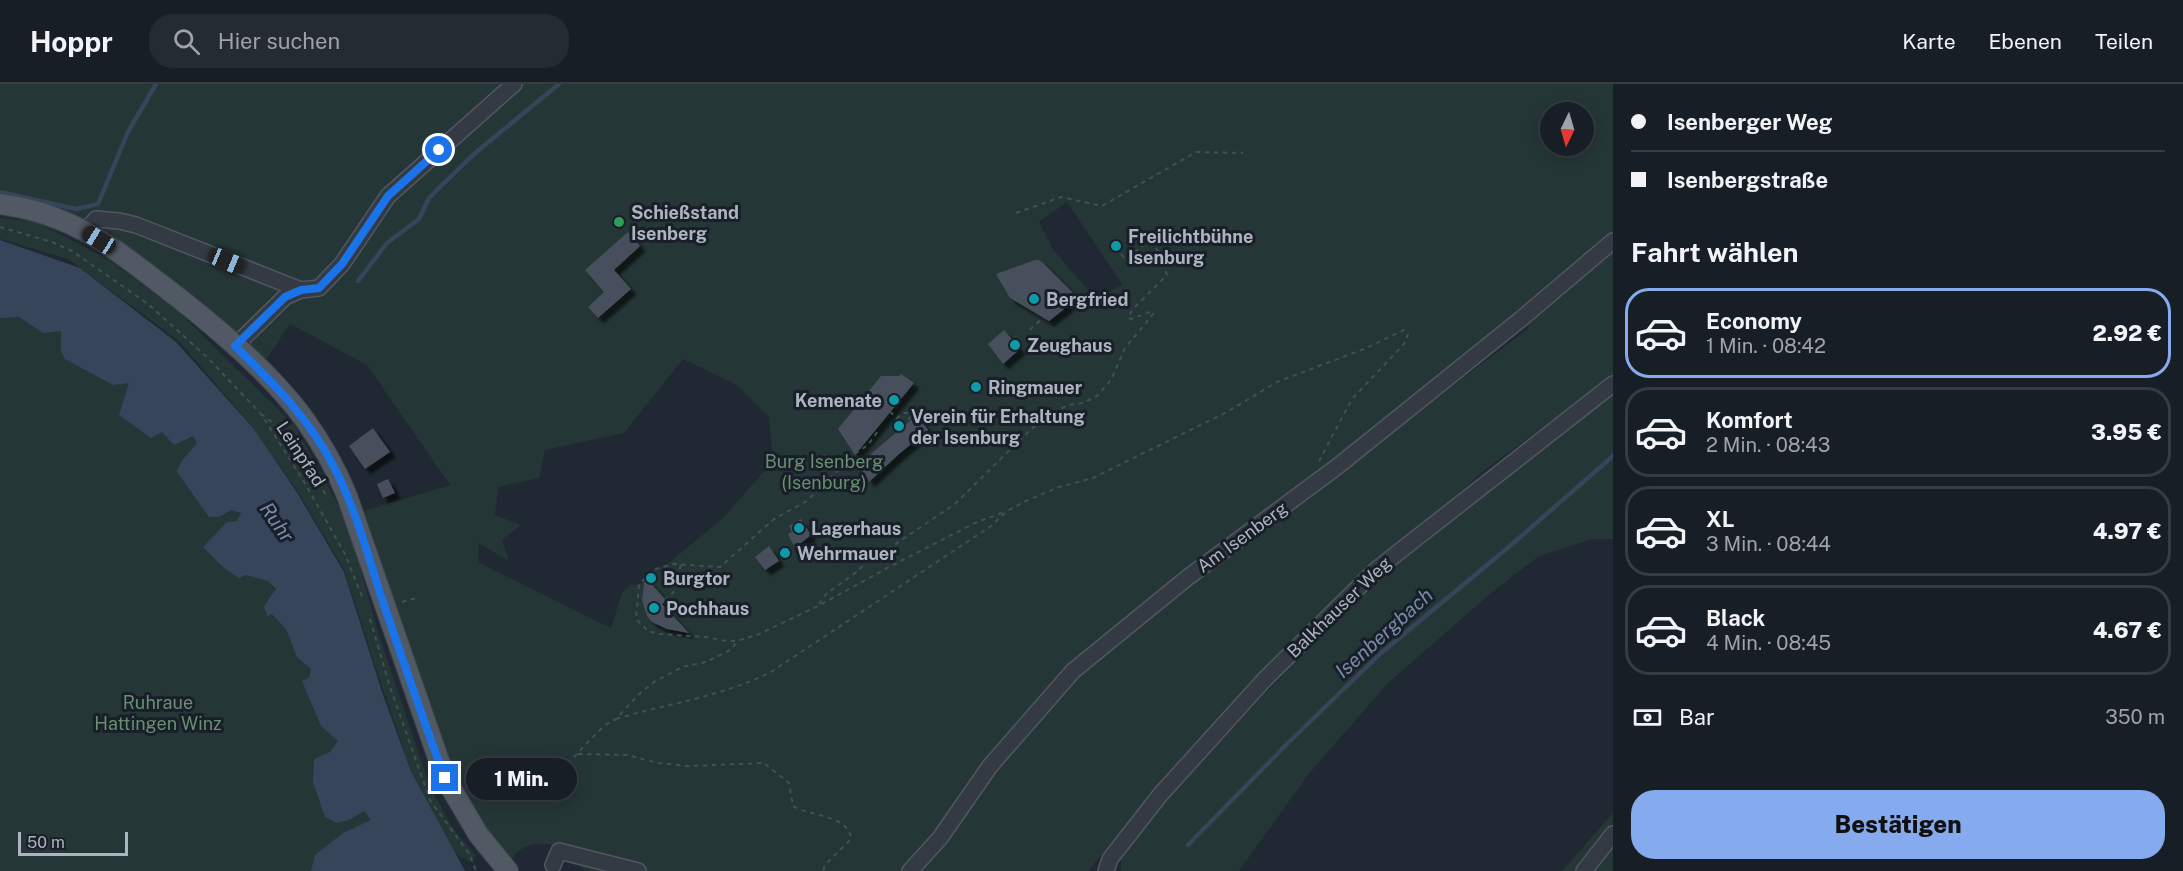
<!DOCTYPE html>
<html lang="de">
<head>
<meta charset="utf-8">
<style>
  :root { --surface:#181e26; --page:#252b32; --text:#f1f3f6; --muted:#9fa2a7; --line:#363c43; --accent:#86aaee }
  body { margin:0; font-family:"Public Sans",sans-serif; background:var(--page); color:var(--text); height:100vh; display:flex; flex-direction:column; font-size:22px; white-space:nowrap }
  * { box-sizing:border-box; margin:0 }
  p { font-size:20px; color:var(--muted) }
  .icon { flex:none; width:33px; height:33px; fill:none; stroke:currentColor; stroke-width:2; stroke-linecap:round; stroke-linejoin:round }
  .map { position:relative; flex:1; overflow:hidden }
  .panel { display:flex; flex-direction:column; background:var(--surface); width:570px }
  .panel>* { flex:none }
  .guide { display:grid; align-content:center; height:132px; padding:0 18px; background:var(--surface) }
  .needle { width:39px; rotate:185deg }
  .tools { position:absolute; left:1540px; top:18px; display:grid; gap:12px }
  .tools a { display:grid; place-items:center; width:54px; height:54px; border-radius:50%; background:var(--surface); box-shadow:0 3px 15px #0003,0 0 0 2px var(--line); font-size:30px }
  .scale { position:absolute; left:18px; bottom:15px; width:110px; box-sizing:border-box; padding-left:6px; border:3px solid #adb4c1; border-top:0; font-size:16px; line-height:21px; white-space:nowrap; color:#adb4c1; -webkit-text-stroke:4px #191f29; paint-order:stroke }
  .end { position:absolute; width:27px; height:27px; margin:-14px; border:8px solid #1a73e8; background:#fff; box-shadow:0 0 0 3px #fff }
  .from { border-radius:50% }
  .bubble { position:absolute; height:42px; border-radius:21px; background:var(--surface); box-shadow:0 3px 15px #0003,0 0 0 2px var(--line); font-size:20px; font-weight:800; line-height:42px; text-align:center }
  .car { position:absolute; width:18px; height:36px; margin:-18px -9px; border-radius:8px; box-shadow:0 0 4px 2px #0007; background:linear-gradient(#222 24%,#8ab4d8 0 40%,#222 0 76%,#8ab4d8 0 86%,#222 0) }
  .guide b { display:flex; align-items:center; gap:21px; height:57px; font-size:22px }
  .guide b+b { border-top:2px solid var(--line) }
  .guide i { width:15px; height:15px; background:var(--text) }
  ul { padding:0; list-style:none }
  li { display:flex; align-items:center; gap:18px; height:90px; margin:0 12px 9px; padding:0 6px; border:3px solid var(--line); border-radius:24px }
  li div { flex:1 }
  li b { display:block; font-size:22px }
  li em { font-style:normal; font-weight:800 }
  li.current { border-color:var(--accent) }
  li>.icon { width:54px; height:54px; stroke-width:1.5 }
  h2 { padding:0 18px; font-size:27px; line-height:72px }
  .pay { display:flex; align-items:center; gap:15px; height:66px; padding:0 18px; font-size:22px }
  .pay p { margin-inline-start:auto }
  .cta { display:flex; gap:12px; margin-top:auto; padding:12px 18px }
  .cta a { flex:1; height:69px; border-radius:24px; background:var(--accent); color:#111; font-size:24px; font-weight:800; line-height:69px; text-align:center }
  header { display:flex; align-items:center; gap:36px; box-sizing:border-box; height:84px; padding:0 30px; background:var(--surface); border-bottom:2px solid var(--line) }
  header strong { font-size:28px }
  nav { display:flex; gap:33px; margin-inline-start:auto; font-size:21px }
  .search { width:420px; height:54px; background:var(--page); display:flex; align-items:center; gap:15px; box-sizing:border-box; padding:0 21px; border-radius:24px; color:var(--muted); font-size:22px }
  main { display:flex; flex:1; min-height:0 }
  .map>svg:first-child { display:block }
  .green { fill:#253636; fill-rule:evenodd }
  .water { fill:#37455b }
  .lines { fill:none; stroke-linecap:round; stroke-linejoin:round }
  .stream { stroke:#37455b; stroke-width:4.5 }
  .building { fill:#474f5d; filter:url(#shadow) }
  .minor-casing { stroke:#515762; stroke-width:18 }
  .major-casing { stroke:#3d434e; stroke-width:22 }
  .path { stroke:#425154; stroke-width:2; stroke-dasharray:4.5 4.5; stroke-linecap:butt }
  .minor { stroke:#333a44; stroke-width:15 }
  .major { stroke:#515964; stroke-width:20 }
  .route { stroke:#1a73e8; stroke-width:8 }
  .leisure-dot { fill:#2e9e5b; stroke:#191f29; stroke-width:2 }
  .culture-dot { fill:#0f9aa8; stroke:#191f29; stroke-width:2 }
  .labels { text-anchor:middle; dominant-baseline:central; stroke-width:6; stroke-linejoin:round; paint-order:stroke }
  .poi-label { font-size:18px; font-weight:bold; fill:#adb4c1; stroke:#191f29; text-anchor:start }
  .street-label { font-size:18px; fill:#adb4c1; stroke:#191f29 }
  .park-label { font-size:18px; fill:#688f72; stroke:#191f29 }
  .water-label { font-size:20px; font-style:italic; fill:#788ba8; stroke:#191f29 }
</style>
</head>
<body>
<header>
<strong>Hoppr</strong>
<div class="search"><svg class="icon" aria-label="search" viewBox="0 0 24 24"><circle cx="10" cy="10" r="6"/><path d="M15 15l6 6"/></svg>Hier suchen</div>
<nav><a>Karte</a><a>Ebenen</a><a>Teilen</a></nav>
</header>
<main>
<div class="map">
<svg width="1613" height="787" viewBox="0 0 1613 787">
  <defs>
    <filter id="shadow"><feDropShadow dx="5.5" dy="5.5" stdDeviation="1.5" flood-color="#0009"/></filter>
  </defs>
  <rect width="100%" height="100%" fill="#202833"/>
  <path class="green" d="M0,0H1613V455H1593L1539,472L1490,510L1387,600L1308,691L1239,787H1121V772L1167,714L1254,621L1385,486L1601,301L1483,387L1446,421L1372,484L1281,570L1156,704L1088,787H913L992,684L1074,594L1189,498L1304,415L1529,244L1518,230L1069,586L903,787H590L580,784L584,768C558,762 526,749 510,778L479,736L452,685L406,565L364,427L450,401L367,281L290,240L265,277L127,163L57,122L0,111ZM1551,28H1584V62H1551ZM1067,118L1122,200V201L1100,212H1093L1054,167L1039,138ZM683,275L737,301L769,333L773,377L725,432L669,479L652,487L640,500L630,501L622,509L611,544L479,479L478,459L509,477L502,456L521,441L495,431L498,403L539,394L545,366L624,349Z
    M0,134L36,138L103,172L175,224L295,342L347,437L378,548L430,703L454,746L476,772L470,778L455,769L411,686L379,594L344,485L298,408L254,345L179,257L68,175L0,155Z
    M0,214L72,249L193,352L213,384L234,427L241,429L238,435L270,499L276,506L274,508L333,627L398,787H0Z
    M1613,729V787H1562Z"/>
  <path class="water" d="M0,156L80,184L176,258L254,345L298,410L344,488L383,611L411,687L465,787H311L315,771L343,749L371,736L364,727L349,736L337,739L325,733L313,698L314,675L330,668L338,657L321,642L302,597L309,594L311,585L297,573L286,545L272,530L267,532L264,522L276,505L268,497L246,491L239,494C224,486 215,475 203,463L227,438L237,437L241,429L231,426L219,433H209L177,388C181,374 189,370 197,359L193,352L174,361L162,348L151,354L119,331L129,299L113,301L65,275L61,267V247L43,249L19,233L0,234Z"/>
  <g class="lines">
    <path class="stream" d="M0,108L76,125L98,120L128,48L156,0
      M358,197L387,159L419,135L429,114L440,103L474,70L559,0
      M1188,761L1287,660L1381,569L1510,462L1613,372"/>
  </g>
  <path class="building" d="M628,148L640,162L614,186L631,205L598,234L588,223L604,208L585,186Z
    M1035,176H1039L1043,179L1073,209L1068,222L1049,237L1010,214L996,190Z
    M1004,246L1020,265L1003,280L988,260Z
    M901,290L914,299L855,371L838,345L881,292H899Z
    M917,331L928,346L899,370L869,398L859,380Z
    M373,344L390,368L365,385L349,362Z
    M388,395L395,409L383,414L377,400Z
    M801,435L811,451L795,464L788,450L792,448L789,442Z
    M769,462L779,477L765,486L755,473Z
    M645,493L664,514L665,518L662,520L689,549L667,545L652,538L647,532L642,516Z"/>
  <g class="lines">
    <g class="minor-casing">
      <path id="minor" d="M85,147L96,135L119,137L136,141L301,206
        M235,262L285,213L301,206L319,204L342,180L388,112L514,0
        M553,781L559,767L638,787
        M910,787L940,754L990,682L1073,587L1187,494L1338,382L1521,235L1613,157
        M1106,787L1110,775L1160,711L1265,595L1377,485L1613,300
        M1584,787L1613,750"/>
    </g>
    <g class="major-casing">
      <path id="major" d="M0,120C20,123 39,127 58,135C95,149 127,174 158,198C208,236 268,285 305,336C322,360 336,385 347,412L445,694L478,750L508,787"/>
    </g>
    <path class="path" d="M1016,129L1061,113L1102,122L1196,68L1243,69
      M0,143L52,158L72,167L148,220L207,273L261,330L303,396L345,470L363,515
      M1121,170L1125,175L1148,158L1165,173
      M1030,246C1040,233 1061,228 1063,210
      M917,328L903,329L897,334L889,327L873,341L878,347L868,361L853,371L807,417L774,435L720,483L673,480L652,486L639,501L636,535L648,547L659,550L706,553L726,557H737L759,550L818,522L889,483L977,438L1004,428
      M261,330C288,347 310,387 328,414
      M901,341L912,332L911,328
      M664,516L673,509L681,480
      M402,518L419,513
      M819,520L826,510L854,490L865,480L869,472L891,463L955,420L1030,346L1050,330L1068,321L1083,319L1097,312L1111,296L1125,264L1154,229L1150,228L1131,235L1128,233L1133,225L1167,191L1162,176
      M370,535L390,603L430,716L470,771L476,787
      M616,635C669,619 721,613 771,588L991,442L1007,427L1026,417L1059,403L1093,394L1227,328L1277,298L1364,265L1404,246L1408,250L1404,260L1352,315L1319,377
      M578,670L627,671L658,679L688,682L764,679L789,699L793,722C812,733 849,731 851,755L825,781L823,787
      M568,680L586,660L605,641L616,635L638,611L654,598L682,583L706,578L732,565L737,557"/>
    <use href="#minor" class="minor"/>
    <use href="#major" class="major"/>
  </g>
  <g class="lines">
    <path class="route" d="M439,66L388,112L342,180L319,204L301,206L285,213L235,262C273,299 311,336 335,385C355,424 367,468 380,509C401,571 422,633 445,694"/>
  </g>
  <circle class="leisure-dot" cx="619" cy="138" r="6"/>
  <g class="culture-dot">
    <circle cx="1116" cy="162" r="6"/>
    <circle cx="1034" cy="215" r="6"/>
    <circle cx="1015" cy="261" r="6"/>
    <circle cx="976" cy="303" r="6"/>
    <circle cx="894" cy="316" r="6"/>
    <circle cx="899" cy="342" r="6"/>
    <circle cx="799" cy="444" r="6"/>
    <circle cx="785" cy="469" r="6"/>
    <circle cx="651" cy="494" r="6"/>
    <circle cx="654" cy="524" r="6"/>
  </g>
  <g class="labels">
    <g class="poi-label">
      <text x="631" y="128">Schießstand<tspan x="631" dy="21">Isenberg</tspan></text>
      <text x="1128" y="152">Freilichtbühne<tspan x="1128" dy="21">Isenburg</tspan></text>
      <text x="1046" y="215">Bergfried</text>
      <text x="1027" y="261">Zeughaus</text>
      <text x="988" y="303">Ringmauer</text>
      <text x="882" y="316" text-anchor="end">Kemenate</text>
      <text x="911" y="332">Verein für Erhaltung<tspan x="911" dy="21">der Isenburg</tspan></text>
      <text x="811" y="444">Lagerhaus</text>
      <text x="797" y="469">Wehrmauer</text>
      <text x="663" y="494">Burgtor</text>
      <text x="666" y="524">Pochhaus</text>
    </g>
    <g class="street-label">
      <text transform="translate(301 370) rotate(57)">Leinpfad</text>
      <text transform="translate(1242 453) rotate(-36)">Am Isenberg</text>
      <text transform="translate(1339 523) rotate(-44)">Balkhauser Weg</text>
    </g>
    <g class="park-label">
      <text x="824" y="377">Burg Isenberg<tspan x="824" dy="21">(Isenburg)</tspan></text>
      <text x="158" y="618">Ruhraue<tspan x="158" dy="21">Hattingen Winz</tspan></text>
    </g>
    <g class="water-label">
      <text transform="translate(277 438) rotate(55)">Ruhr</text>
      <text transform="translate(1384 549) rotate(-42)">Isenbergbach</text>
    </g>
  </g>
</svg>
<div class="tools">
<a><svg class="needle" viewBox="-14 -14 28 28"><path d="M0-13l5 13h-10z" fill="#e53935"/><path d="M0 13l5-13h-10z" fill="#9fa2a7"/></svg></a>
</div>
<div class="scale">50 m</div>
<i class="end from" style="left:439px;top:66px"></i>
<i class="end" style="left:445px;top:694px"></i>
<div class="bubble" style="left:466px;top:674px;width:111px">1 Min.</div>
<i class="car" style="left:99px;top:156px;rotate:302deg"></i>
<i class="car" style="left:227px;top:177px;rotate:113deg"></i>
</div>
<section class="panel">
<div class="guide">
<b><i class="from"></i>Isenberger Weg</b>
<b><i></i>Isenbergstraße</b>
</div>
<h2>Fahrt wählen</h2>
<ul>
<li class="current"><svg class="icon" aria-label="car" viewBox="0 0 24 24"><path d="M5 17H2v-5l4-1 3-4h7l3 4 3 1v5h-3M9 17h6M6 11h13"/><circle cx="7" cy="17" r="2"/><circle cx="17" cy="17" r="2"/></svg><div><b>Economy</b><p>1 Min. · 08:42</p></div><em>2.92 €</em></li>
<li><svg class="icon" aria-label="car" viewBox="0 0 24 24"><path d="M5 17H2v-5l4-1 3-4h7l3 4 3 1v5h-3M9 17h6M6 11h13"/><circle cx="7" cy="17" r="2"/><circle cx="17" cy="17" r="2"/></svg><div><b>Komfort</b><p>2 Min. · 08:43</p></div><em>3.95 €</em></li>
<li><svg class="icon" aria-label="car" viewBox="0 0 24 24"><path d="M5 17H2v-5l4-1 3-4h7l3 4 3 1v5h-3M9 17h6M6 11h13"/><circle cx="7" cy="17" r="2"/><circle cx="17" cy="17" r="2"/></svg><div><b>XL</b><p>3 Min. · 08:44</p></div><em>4.97 €</em></li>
<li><svg class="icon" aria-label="car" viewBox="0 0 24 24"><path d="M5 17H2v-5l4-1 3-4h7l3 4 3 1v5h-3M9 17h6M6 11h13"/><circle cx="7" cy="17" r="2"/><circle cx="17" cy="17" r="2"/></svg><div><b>Black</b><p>4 Min. · 08:45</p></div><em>4.67 €</em></li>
</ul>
<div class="pay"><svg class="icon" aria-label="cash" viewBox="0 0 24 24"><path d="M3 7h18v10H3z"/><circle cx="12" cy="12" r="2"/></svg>Bar<p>350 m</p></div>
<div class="cta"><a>Bestätigen</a></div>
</section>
</main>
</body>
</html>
